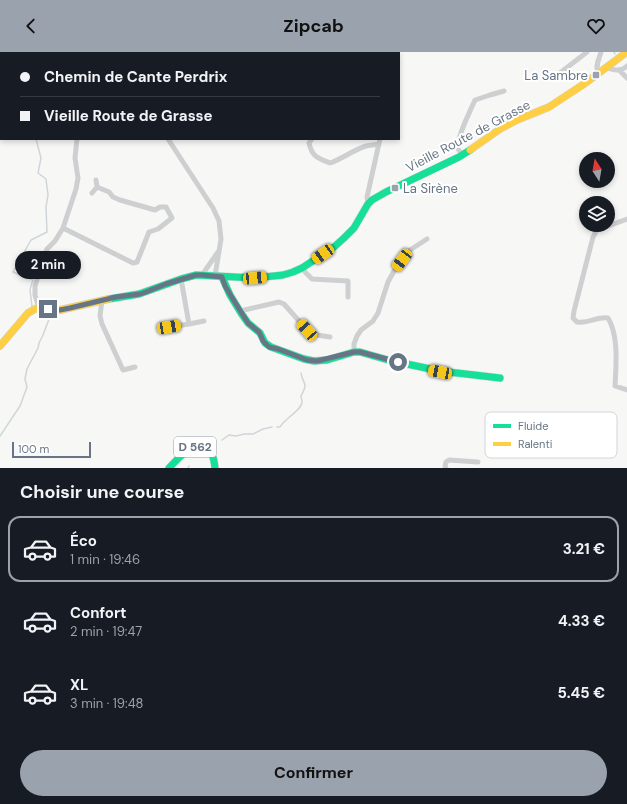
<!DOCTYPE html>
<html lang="fr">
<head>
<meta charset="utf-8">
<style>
  :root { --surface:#171b24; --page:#242831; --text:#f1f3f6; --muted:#9ea1a6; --line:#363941; --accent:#99a2ad }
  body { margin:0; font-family:"DM Sans",sans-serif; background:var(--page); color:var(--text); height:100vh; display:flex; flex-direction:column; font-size:15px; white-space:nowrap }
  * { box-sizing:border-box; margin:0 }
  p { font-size:13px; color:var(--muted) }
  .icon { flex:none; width:22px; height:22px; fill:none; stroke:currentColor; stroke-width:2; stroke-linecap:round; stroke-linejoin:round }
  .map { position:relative; height:416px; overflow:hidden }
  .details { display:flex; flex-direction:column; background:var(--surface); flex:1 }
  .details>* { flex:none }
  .hud { position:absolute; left:0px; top:0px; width:400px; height:88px; box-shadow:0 2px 6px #0003; display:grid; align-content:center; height:88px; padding:0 20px; background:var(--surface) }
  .needle { width:26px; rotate:349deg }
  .tools { position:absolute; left:579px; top:100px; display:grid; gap:8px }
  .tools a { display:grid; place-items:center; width:36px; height:36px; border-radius:50%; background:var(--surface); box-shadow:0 2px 6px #0003; font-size:20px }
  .scale { position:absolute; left:12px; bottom:10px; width:79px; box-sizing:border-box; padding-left:4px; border:2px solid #677586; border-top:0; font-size:11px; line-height:14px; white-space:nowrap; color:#677586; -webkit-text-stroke:3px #fff; paint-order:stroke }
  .end { position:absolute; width:18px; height:18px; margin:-9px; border:5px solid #677586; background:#fff; box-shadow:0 0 0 2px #fff }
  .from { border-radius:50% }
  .bubble { position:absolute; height:28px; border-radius:14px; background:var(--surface); box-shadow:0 2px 6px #0003; font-size:13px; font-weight:700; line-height:28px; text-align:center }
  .car { position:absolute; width:12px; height:24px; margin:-12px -6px; border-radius:5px; box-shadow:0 0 3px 1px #0007; background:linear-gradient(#f5c518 24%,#345 0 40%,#f5c518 0 76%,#345 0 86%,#f5c518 0) }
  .hud b { display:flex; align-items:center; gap:14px; height:38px; font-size:15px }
  .hud b+b { border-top:1px solid var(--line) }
  .hud i { width:10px; height:10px; background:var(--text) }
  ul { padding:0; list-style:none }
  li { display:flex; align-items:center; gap:12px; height:66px; margin:0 8px 6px; padding:0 12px; border:2px solid transparent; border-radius:12px }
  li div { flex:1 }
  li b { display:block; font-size:15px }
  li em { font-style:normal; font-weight:700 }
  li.active { border-color:var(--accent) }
  li>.icon { width:36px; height:36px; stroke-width:1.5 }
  h2 { padding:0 20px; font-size:18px; line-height:48px }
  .cta { display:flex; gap:8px; margin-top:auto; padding:8px 20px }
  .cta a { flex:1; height:46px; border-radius:24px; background:var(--accent); color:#111; font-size:16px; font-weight:700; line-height:46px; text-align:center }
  header { display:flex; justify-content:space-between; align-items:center; height:52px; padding:0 20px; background:var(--accent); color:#111; font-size:18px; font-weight:700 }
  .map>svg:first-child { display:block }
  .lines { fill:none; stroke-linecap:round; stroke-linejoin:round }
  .stream { stroke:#cfd5d9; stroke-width:1.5 }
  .fast-casing { stroke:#d4d5d5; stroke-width:8 }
  .slow-casing { stroke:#d4d5d5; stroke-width:8 }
  .street { stroke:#cecfd1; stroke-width:5 }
  .fast { stroke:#16e098; stroke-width:7 }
  .slow { stroke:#ffcf43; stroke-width:7 }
  .route { stroke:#677586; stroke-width:5 }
  .poi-dot { fill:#99a2ad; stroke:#fff; stroke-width:1.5 }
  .labels { text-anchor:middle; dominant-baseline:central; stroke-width:4; stroke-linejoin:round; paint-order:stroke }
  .shield { fill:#fff; stroke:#959eaa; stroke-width:1 }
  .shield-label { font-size:12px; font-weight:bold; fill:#677586 }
  .poi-label { font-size:13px; fill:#677586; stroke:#fff; text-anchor:end }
  .street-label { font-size:13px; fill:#677586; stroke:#fff }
  .key { fill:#fff; stroke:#d1d6db; stroke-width:1 }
  .key-label { font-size:11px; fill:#677586 }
</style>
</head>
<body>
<header><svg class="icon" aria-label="back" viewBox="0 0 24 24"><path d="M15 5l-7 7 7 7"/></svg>Zipcab<svg class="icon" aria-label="heart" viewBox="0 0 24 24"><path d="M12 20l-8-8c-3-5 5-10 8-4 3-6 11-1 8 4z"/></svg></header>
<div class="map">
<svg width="627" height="416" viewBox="0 0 627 416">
  <rect width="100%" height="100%" fill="#f7f7f6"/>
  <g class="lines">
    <path class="stream" d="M614,0L615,2
      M2,1V0
      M32,255L30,237L33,228L13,220L31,188L47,180L46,155L48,143L46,127L38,121L41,106L36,87
      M277,375H280C284,367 302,358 302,350C302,348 301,346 301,344C309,329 303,334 301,321
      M0,384L20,354L27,335L25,327L27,317L38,296L39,291L43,283L51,262L38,261
      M222,388L229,383L236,384L244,382H253L263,377L272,375
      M188,416L189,414"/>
    <g class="fast-casing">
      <path id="fast" d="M222,225L230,243L241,261L248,271L260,281L265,291L271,295L304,307L314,309L327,308L354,300H360L388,308L440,319L500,326
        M109,247L139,242L181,227L196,223L255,226L283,223L293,220L302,216L334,195L344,186L354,176L368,152L372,148L386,140L459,105L470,98
        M169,416C178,407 189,392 203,396C213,399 214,407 215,416"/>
    </g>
    <g class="slow-casing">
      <path id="slow" d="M470,98L500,77L517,68L549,55L584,32L627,0
        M0,294L28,261L35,257L39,256L60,258L109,247"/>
    </g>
    <path class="street" d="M138,1V0
      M384,1L385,0
      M605,15C612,18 621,20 627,14
      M619,18L627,26
      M598,21C595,14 599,7 601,0
      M556,24L587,0
      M168,87L213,156L219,169L221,187L215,224
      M312,87L309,91C312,105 318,106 330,111C342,107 353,98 366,94C370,93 375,93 379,92
      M462,103L457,95C460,78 468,64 475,48L490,43L504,39
      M92,141L97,135L96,128
      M368,152L367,145L380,87
      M627,167L597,178L593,185L574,259L573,266L577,270C588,272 598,264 608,266C619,284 616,314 615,334L627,338
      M63,176L133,211L137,210L149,180L158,177L172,166L166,155H160L155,158L120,148L113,145L109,140L97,135
      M302,216L306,221L312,227L348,229V245
      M202,223L218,200
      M102,248L100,264L102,272L123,318L135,315
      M39,256L35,243V234L47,197L55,189L63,176L76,137L78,126L75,106L77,87
      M240,259L279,250L284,252L307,278L317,283L330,285
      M189,272L204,269
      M169,275L189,272L181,227
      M354,300V292L357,284L361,278L373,269L378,261L388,230L394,219L410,198L427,187
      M446,416L445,414L446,410L449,408L478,410"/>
    <use href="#fast" class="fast"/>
    <use href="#slow" class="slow"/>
  </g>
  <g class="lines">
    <path class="route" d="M48,257L60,258L70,256L116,245L140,242L146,240L166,232L196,223H202L222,225L225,234L236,252L248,271L259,280L261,284L263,289L269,295L278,297L307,308L317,309L354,300H360L398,310"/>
  </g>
  <g class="poi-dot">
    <rect x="592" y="19" width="8" height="8" rx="2"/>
    <rect x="391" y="132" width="8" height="8" rx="2"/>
  </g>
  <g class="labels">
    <rect class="shield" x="174" y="385" width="42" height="20" rx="3"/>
    <g class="shield-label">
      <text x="195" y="395">D 562</text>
    </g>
    <g class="poi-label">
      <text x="588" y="23">La Sambre</text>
      <text x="403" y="136" text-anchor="start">La Sirène</text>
    </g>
    <g class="street-label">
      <text transform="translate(468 84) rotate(-28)">Vieille Route de Grasse</text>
    </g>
  </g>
  <rect x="485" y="360" width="132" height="46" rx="6" class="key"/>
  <rect x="493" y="372" width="18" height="4" fill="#16e098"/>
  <rect x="493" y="390" width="18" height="4" fill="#ffcf43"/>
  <g class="key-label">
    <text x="518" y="378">Fluide</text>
    <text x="518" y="396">Ralenti</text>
  </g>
</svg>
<div class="tools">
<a><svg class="needle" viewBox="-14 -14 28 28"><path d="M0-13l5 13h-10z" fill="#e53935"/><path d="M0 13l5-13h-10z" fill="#9ea1a6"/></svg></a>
<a><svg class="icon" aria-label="layers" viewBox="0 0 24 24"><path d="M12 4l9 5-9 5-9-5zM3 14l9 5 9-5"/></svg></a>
</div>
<div class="scale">100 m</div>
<i class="end from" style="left:398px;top:310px"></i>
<i class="end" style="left:48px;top:257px"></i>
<div class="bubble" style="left:15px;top:199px;width:66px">2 min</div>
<i class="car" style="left:323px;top:202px;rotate:236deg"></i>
<i class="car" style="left:402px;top:208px;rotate:217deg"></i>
<i class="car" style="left:255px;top:226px;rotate:85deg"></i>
<i class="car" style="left:169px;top:275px;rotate:80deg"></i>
<i class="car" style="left:307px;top:278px;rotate:318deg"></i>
<i class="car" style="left:440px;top:320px;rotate:281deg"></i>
<div class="hud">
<b><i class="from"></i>Chemin de Cante Perdrix</b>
<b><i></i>Vieille Route de Grasse</b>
</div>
</div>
<section class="details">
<h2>Choisir une course</h2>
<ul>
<li class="active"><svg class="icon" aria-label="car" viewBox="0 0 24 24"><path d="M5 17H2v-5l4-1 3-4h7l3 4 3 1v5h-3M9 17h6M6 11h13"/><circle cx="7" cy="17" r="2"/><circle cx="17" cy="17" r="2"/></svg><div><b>Éco</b><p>1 min · 19:46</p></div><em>3.21 €</em></li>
<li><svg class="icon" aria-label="car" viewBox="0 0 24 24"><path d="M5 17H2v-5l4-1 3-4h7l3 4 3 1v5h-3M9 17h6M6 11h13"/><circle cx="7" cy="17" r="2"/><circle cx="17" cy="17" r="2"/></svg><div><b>Confort</b><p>2 min · 19:47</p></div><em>4.33 €</em></li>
<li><svg class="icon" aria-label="car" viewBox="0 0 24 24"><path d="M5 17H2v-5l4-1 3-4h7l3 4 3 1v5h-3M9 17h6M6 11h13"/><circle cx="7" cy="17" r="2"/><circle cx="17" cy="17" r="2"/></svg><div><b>XL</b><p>3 min · 19:48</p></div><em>5.45 €</em></li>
</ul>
<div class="cta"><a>Confirmer</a></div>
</section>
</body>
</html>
